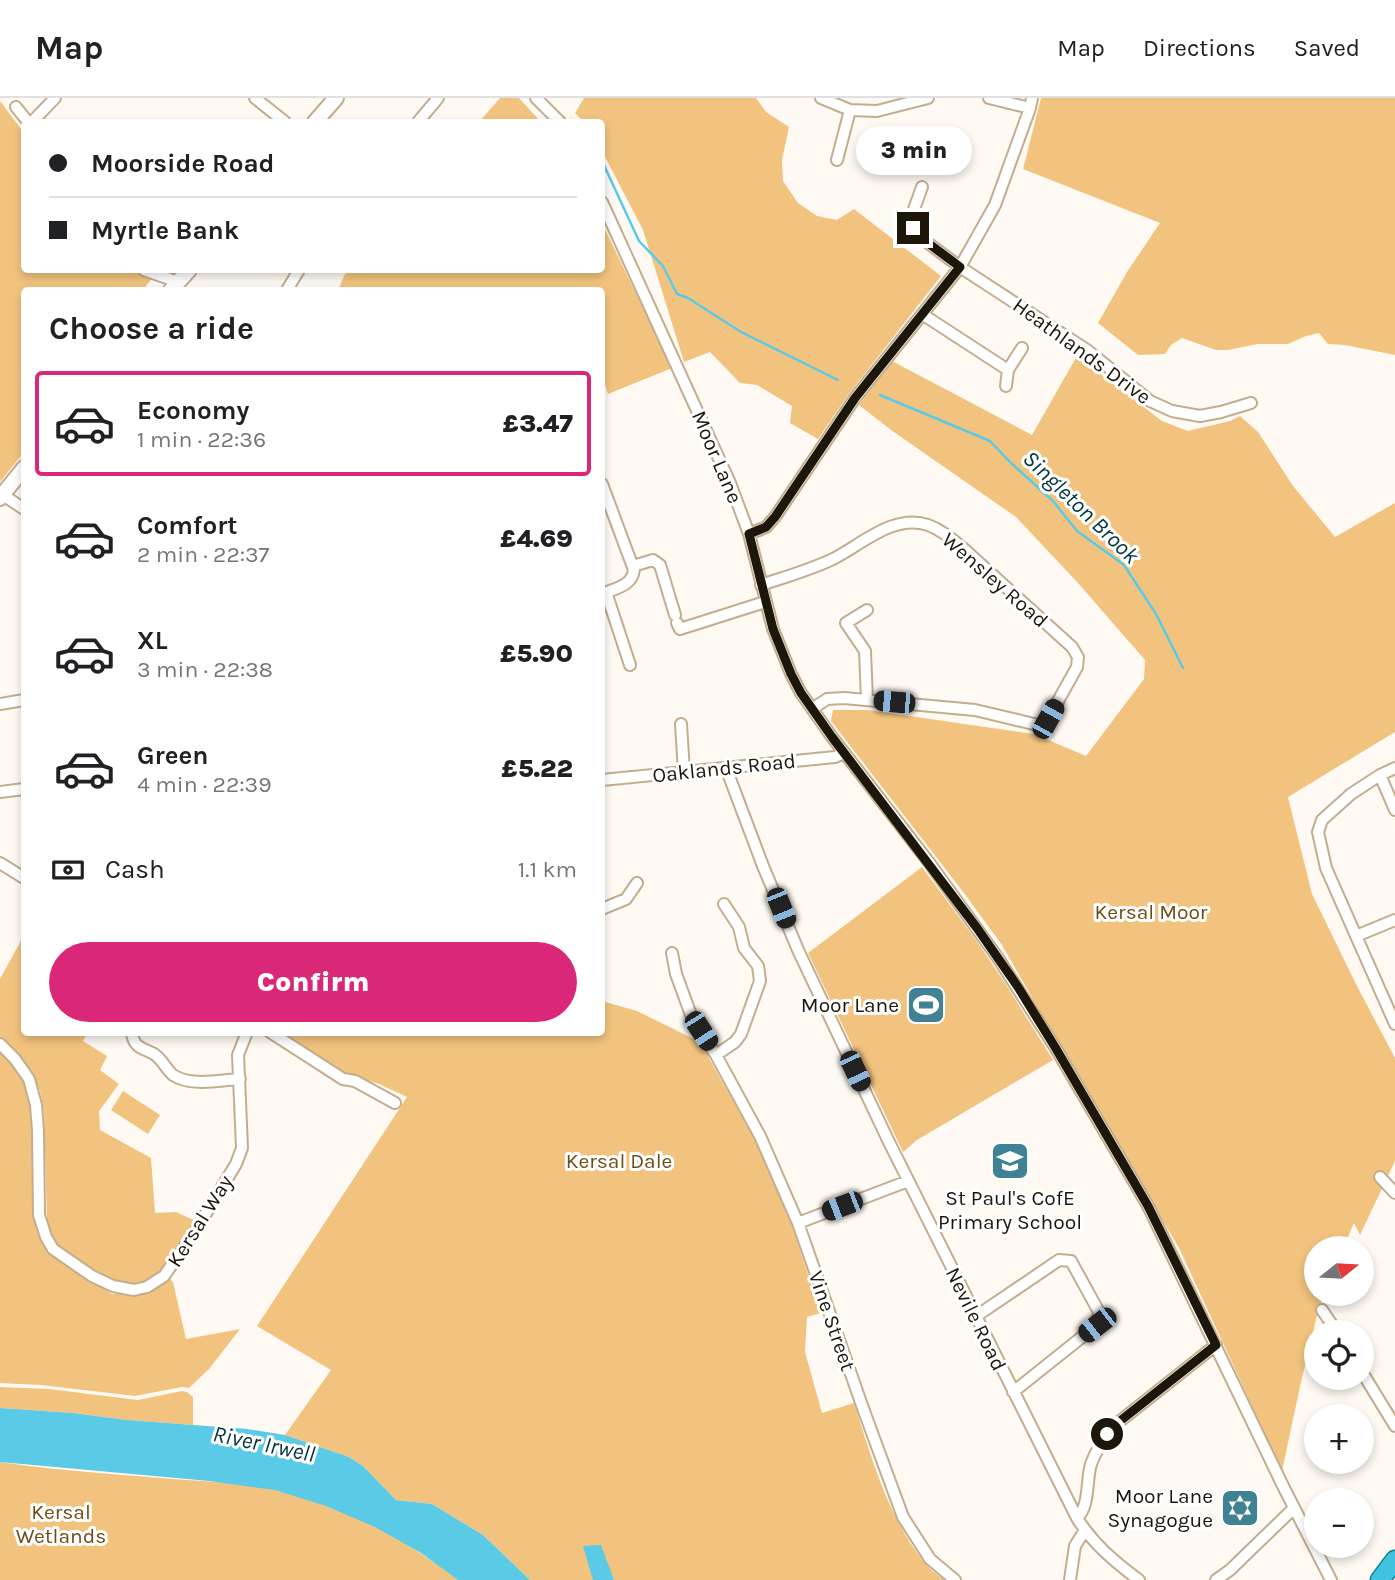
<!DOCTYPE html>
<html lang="en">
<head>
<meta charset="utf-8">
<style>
  :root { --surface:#fff; --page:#f2f2f2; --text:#202124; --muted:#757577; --line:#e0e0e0; --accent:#db2777 }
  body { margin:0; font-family:Karla,sans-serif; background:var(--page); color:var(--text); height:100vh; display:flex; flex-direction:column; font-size:26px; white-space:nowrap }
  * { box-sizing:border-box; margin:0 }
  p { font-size:23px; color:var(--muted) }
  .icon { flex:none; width:38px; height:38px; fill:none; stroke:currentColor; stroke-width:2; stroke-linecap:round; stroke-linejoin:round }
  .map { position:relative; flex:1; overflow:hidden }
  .details { position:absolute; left:21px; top:189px; width:584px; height:749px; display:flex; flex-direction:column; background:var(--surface); border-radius:7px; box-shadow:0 4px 10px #0003 }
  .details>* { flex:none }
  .guide { position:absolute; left:21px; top:21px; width:584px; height:154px; border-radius:7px; box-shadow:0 4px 10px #0003; display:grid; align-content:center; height:154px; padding:0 28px; background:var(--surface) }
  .needle { width:46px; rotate:72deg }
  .controls { position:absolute; left:1304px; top:1138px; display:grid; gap:14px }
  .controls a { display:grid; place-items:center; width:70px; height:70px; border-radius:50%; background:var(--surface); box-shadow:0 4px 10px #0003; font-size:35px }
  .end { position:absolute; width:32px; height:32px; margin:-16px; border:9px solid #1d160a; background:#fff; box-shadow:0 0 0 4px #fff }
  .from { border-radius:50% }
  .bubble { position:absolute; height:49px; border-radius:24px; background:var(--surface); box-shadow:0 4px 10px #0003; font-size:23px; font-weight:800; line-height:49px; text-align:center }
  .car { position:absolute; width:21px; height:42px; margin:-21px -10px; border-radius:9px; box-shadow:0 0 5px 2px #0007; background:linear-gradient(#222 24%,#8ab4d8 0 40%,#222 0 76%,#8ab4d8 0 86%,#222 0) }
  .guide b { display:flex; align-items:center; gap:24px; height:66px; font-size:26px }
  .guide b+b { border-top:2px solid var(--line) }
  .guide i { width:18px; height:18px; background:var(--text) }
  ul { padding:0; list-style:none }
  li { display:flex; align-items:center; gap:21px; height:105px; margin:0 14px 10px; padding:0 14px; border:4px solid transparent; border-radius:7px }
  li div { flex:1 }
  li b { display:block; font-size:26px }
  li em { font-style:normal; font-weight:800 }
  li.selected { border-color:var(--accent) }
  li>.icon { width:63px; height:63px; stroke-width:1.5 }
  h2 { padding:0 28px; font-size:32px; line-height:84px }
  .pay { display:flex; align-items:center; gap:18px; height:77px; padding:0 28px; font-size:26px }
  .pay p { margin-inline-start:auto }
  .cta { display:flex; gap:14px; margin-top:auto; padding:14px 28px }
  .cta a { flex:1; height:80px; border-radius:42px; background:var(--accent); color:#fff; font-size:28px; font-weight:800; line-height:80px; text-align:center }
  header { display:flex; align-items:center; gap:42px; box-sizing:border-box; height:98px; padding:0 35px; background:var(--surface); border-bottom:2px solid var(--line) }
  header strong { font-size:33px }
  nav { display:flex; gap:38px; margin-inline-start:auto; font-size:24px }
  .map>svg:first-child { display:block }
  .green { fill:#f1c37e }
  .water { fill:#5bcae6 }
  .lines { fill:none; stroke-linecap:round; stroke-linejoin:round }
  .stream { stroke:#5bcae6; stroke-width:2.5 }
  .minor-casing { stroke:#c2ad8e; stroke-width:14 }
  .tertiary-casing { stroke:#c2ad8e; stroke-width:18 }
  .trunk-casing { stroke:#147e8f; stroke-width:21 }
  .minor { stroke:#fff; stroke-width:10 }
  .tertiary { stroke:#fff; stroke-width:14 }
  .trunk { stroke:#3fc4df; stroke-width:18 }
  .route { stroke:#1d160a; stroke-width:9 }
  .labels { text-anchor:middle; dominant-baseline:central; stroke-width:6; stroke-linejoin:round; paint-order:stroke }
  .street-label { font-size:21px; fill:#1d160a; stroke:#fff }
  .park-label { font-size:21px; fill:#6d4d14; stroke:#fff }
  .poi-label { font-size:21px; fill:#1d160a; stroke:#fff; text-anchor:end }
  .water-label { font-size:23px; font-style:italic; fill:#003540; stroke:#fff }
</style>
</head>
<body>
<header>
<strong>Map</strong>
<nav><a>Map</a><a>Directions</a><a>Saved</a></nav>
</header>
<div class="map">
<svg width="1395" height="1482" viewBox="0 0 1395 1482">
  <rect width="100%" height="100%" fill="#fefaf3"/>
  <path class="green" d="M500,0H519L541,24H479Z
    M584,0H756L766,14L789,29L782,62L783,83L798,105L817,118L837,122L854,111L941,178L848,297L818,341L790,325L792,308L757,287L740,285L710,254L684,264L643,132L602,53V24H584L575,15Z
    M1041,0H1395V257L1345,247L1328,246L1319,235L1306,238L1288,246H1258L1228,252H1216L1182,240L1171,247L1165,256L1138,257L1098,225L1127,174L1160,125L1023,71Z
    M0,3L24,35V172H130L152,180L143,192H24V354L0,384Z
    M602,125L672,270L608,296L602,278V192H338L344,178L349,172H602Z
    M1077,258L1162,323L1188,333L1230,323L1240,318L1258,334L1293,388L1335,439L1395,405V634L1288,699L1312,796L1357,888L1395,960V1063L1360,1137L1354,1125L1343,1150H1316V1195H1325L1319,1209L1301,1284L1282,1373L1179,1150L1096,1011L1002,847L964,795L831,623L833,612H868L1034,636L1086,658L1144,581L1145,562L1078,485L1016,419L891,332L859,307L892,263L1032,337Z
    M922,769L976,842L1005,885L1053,962L917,1042L903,1054L808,855Z
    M24,837V934L87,935L83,943L107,958L100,972L119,986L99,1013L100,1032L151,1060L155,1115L176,1114L196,1123L159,1178L140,1188L114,1186L61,1153L54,1144L47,1125L44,1015L40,993L29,970L9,947L0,940V881Z
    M602,903L637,913L700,944L754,1040L792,1128L821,1215L807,1219L805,1254L822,1315L854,1305C872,1361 887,1417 924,1464C929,1471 937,1476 944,1482H530L483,1437L432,1406L396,1402L363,1368L349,1359L285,1337L331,1272L257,1228L407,999L379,986L344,975L283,935L602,934Z
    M0,950L22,978L33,1004L37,1118L55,1158L112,1196H142L157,1190L170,1181L173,1184L186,1241L240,1231L209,1271L189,1290L182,1289L135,1298L41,1287L0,1285Z
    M123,993L160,1017L148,1036L111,1012Z
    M0,1289L49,1291L138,1302L182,1293L187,1294L193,1299V1327L127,1322L73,1315L0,1310Z
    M0,1364C61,1373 125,1377 187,1382C216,1384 248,1385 277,1392C343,1407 405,1441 458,1482H0Z"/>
  <path class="water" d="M0,1310L73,1315L127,1322L247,1331L285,1337L349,1359L363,1368L396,1402L432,1406L483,1437L530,1482H458L421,1455L375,1429L326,1408L275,1392L209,1383L0,1364Z
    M601,1447L614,1482H593L583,1448Z"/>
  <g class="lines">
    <path class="stream" d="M602,63L639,143L663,168L677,196L688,200L741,234L838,282
      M880,297L990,343L1010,364L1053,403L1077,433L1124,467L1156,516L1183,570"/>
    <g class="minor-casing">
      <path id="minor" d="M255,0L285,24
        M536,0L560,24
        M821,0L850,12L877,13L928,0
        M989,0L1030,10
        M16,9L28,24
        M32,24L55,0
        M418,24L438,0
        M837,62L850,12
        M922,89L913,114L912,124L916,136L960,169L1087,252L1150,303L1172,313L1200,318L1221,314L1251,305
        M602,104L730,385L749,436L773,531L791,576L801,595L832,639L928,763L998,860L1055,949L1148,1108L1283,1388L1331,1482
        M144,172L178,184
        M287,192L299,172
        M922,216L1008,272L1022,250
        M1006,288L1008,272
        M602,386L634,472C632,488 616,490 602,496
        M3,397L24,411
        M749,436L766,429L775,419L855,300L960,169L995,107L1030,10L1032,0
        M633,468L653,462L660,467L675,517
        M761,487C785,479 810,472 833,461C861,447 894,415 928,427C942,432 953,442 964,451L1072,549L1078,559L1077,569L1048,621L1038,627L975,612L844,600L827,601L812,611
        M606,494L630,567
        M867,512L846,525L865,553L867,602
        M677,525L680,531L765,504
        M0,606L24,602
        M681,626L684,674
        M726,670L763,768L798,852L888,1042L1077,1420C1093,1446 1115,1464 1139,1482
        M1395,670L1380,677L1351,696L1322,722L1318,734L1326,770L1395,926
        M1380,677L1395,712
        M602,682L835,659L844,655
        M0,694L24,691
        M0,765L24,780
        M602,811L626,801L637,785
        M1356,838L1395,822
        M672,855L676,876L694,925L716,957L760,1038L798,1125L864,1313L903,1419L930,1461L955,1482
        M132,934C133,950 143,950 154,956C162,961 166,971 173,977C191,989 220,982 240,981
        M270,934L343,981L355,983L395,1005
        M0,946L15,961L29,981L36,1007L38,1032L39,1117L46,1139L53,1151L92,1178L113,1188L134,1192L147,1189L164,1178L194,1135L236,1066L242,1050L238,957L247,934
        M716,957L735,944L741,936L760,883L758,868L744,850L739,829L724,806
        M1380,1079L1395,1095
        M798,1125L908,1083
        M1322,1212L1337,1234
        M975,1219L1059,1162L1071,1163L1099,1214L1097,1227L1013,1294
        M1362,1274L1395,1328
        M1077,1420C1090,1408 1086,1382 1091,1366C1096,1352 1105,1339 1115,1327L1216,1247
        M1070,1482L1075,1448L1085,1432
        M1216,1482L1230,1472L1294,1410"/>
    </g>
    <g class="tertiary-casing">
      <path id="tertiary" d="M315,24L336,0
        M171,192L189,172
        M0,400L24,370"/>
    </g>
    <g class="trunk-casing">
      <path id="trunk" d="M1380,1482L1395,1462"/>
    </g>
    <use href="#minor" class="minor"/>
    <use href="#tertiary" class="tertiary"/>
    <use href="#trunk" class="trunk"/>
  </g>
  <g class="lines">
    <path class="route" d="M913,130L916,136L960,169L855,300L775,419L766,429L749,436L773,531L791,576L801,595L832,639L977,830L1018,889L1055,949L1148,1108L1216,1247L1115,1327L1107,1336"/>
  </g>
  <defs>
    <g id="stadium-square" transform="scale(2.0125)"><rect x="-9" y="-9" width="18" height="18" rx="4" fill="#408294" stroke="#fff"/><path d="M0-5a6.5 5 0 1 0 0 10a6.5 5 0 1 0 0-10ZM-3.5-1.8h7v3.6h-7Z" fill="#fff"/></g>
    <g id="school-square" transform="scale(2.0125)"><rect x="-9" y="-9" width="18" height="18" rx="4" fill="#408294" stroke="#fff"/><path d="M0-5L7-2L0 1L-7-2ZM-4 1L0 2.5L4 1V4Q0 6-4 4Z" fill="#fff"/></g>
    <g id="synagogue-square" transform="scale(2.0125)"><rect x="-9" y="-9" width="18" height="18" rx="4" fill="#408294" stroke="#fff"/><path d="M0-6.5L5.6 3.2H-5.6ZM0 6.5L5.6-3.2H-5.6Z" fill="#fff"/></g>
  </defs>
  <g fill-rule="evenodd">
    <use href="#stadium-square" x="926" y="907"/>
    <use href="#school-square" x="1010" y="1063"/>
    <use href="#synagogue-square" x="1240" y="1410"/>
  </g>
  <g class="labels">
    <g class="street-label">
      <text transform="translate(1082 253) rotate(36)">Heathlands Drive</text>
      <text transform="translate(717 359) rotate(67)">Moor Lane</text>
      <text transform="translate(995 482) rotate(41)">Wensley Road</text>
      <text transform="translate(724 670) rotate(-6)">Oaklands Road</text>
      <text transform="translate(200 1123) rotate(-58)">Kersal Way</text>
      <text transform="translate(976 1221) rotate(64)">Nevile Road</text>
      <text transform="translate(832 1223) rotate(71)">Vine Street</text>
    </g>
    <g class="park-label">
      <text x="1151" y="814">Kersal Moor</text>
      <text x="619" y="1063">Kersal Dale</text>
      <text x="61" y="1414">Kersal<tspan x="61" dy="24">Wetlands</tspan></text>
    </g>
    <g class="poi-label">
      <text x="899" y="907">Moor Lane</text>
      <text x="1010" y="1100" text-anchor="middle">St Paul's CofE<tspan x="1010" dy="24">Primary School</tspan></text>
      <text x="1213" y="1398">Moor Lane<tspan x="1213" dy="24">Synagogue</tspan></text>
    </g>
    <g class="water-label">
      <text transform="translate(1081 409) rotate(44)">Singleton Brook</text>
      <text transform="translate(264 1346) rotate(12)">River Irwell</text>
    </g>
  </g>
</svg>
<div class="controls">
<a><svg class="needle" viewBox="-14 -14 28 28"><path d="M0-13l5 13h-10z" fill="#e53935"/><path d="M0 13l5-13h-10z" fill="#757577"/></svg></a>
<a><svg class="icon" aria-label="locate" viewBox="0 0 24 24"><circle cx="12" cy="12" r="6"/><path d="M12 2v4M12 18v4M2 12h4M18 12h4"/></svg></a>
<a>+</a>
<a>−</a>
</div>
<i class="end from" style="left:1107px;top:1336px"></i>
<i class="end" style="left:913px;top:130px"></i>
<div class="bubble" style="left:856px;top:28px;width:116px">3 min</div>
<i class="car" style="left:894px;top:604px;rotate:275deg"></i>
<i class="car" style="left:1048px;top:621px;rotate:29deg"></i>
<i class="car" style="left:781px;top:810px;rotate:158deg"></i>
<i class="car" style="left:701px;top:933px;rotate:147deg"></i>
<i class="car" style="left:855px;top:973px;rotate:155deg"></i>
<i class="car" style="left:842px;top:1108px;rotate:249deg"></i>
<i class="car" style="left:1097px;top:1227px;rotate:232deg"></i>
<div class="guide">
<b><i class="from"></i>Moorside Road</b>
<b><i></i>Myrtle Bank</b>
</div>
<section class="details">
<h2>Choose a ride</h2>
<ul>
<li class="selected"><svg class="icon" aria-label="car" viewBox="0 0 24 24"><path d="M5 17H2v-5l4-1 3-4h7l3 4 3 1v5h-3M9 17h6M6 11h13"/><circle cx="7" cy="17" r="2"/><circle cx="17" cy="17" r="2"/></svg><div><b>Economy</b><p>1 min · 22:36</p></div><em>£3.47</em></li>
<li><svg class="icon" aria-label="car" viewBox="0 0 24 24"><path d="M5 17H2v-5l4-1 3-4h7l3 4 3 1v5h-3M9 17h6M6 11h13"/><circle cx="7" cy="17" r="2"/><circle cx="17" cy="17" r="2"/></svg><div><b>Comfort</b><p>2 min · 22:37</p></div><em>£4.69</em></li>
<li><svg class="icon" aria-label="car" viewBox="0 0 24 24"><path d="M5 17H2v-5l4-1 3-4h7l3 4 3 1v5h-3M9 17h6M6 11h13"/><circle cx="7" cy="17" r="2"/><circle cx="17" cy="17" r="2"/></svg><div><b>XL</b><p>3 min · 22:38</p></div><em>£5.90</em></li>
<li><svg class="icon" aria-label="car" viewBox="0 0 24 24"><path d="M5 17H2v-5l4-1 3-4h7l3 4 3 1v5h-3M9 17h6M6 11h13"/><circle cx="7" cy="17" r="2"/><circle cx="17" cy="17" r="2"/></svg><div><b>Green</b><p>4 min · 22:39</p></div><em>£5.22</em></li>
</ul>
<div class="pay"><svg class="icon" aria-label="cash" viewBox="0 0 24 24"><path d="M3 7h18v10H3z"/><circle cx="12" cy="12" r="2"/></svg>Cash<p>1.1 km</p></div>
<div class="cta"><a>Confirm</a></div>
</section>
</div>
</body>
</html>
